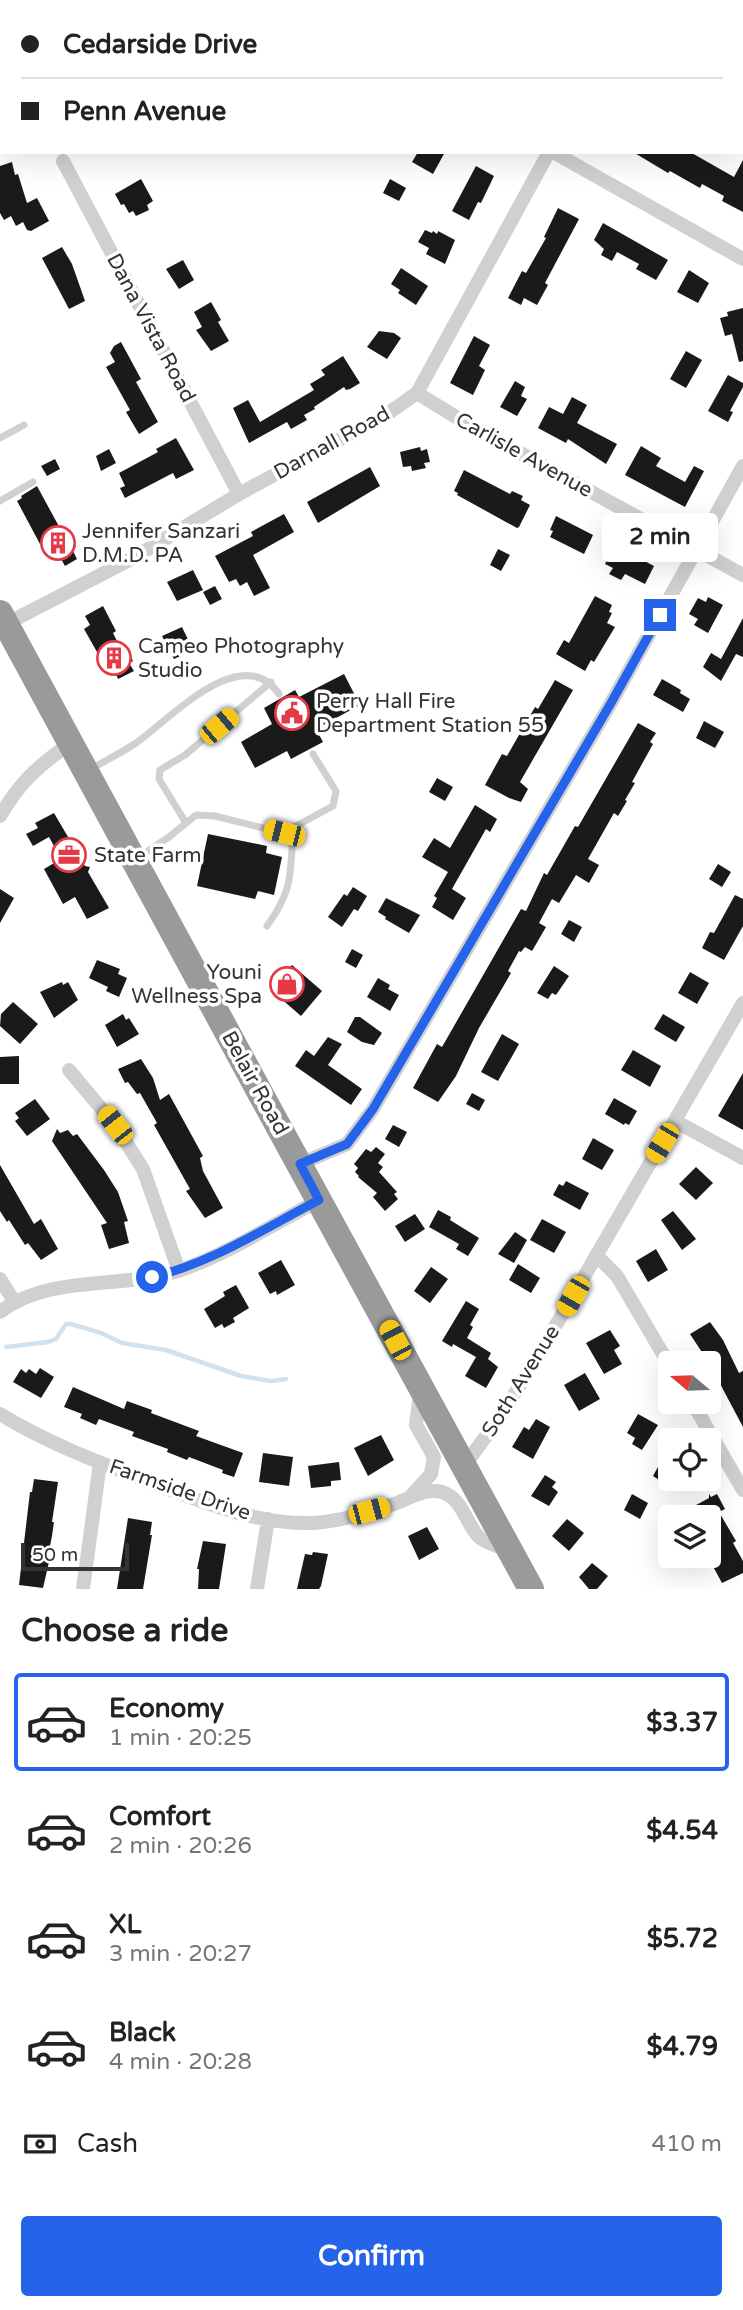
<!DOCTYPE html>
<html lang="en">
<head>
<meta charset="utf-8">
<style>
  :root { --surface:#fff; --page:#f6f6f6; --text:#222; --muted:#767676; --line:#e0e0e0; --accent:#2563eb }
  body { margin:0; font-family:"Varela Round",sans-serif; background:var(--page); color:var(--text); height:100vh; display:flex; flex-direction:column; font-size:26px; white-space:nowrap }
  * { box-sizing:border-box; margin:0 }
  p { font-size:23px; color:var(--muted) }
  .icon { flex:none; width:38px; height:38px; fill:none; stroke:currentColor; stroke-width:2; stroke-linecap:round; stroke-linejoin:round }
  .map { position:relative; height:1589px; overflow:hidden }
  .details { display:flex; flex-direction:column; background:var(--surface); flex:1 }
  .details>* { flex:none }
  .top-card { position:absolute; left:0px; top:0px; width:744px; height:154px; box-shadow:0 7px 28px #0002; display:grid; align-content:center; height:154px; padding:0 21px; background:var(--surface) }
  .needle { width:46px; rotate:289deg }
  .tools { position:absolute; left:658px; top:1351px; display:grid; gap:14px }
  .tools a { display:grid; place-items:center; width:63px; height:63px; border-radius:7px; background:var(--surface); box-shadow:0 7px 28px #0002; font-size:35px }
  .scale { position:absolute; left:21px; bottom:18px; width:108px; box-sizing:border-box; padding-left:7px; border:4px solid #333; border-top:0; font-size:19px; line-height:24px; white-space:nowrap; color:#333; -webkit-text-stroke:5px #fff; paint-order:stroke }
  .end { position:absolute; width:32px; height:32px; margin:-16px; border:9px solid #2563eb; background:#fff; box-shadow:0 0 0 4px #fff }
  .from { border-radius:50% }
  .bubble { position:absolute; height:49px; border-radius:7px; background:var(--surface); box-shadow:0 7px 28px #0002; font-size:23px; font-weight:700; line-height:49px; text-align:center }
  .car { position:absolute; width:21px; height:42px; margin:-21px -10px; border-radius:9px; box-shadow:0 0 5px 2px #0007; background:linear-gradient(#f5c518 24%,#345 0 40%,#f5c518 0 76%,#345 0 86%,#f5c518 0) }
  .top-card b { display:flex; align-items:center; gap:24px; height:66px; font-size:26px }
  .top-card b+b { border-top:2px solid var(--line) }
  .top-card i { width:18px; height:18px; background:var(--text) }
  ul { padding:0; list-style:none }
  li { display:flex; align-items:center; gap:21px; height:98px; margin:0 14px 10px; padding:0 7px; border:4px solid transparent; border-radius:7px }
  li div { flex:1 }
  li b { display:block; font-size:26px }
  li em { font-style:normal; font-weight:700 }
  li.selected { border-color:var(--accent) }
  li>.icon { width:63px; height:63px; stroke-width:1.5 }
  h2 { padding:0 21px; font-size:32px; line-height:84px }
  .pay { display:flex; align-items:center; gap:18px; height:77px; padding:0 21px; font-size:26px }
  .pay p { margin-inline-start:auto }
  .action { display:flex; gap:14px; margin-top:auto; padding:14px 21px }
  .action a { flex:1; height:80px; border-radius:7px; background:var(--accent); color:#fff; font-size:28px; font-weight:700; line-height:80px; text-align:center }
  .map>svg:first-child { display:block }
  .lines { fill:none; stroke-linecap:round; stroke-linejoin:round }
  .stream { stroke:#cfe2ee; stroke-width:4.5 }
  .building { fill:#1a1a1a }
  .lane { stroke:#d0d0d0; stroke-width:7 }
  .street { stroke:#d0d0d0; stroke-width:14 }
  .highway { stroke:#9a9a9a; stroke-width:26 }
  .route { stroke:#2563eb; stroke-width:9 }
  .labels { text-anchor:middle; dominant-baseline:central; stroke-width:7; stroke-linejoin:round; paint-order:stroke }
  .street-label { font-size:21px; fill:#333; stroke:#fff }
  .poi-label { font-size:21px; fill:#333; stroke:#fff; text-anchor:start }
</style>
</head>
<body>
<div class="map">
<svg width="743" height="1589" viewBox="0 0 743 1589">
  <rect width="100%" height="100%" fill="#fff"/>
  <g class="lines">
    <path class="stream" d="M6,1347L48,1342L56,1339L66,1324H71L101,1333L122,1343L166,1350L241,1376L271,1381L286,1379"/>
  </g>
  <path class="building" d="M418,152H445L433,174L412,162Z
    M633,152H690L734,177L743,160V212L722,201L724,196L702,184L700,188L670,171L668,173Z
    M12,162L15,175L18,174L27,203L37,198L49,221L31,231L27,230L23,222L16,226L11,216L4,220L0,213V166Z
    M476,166L494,176L481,203L478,202L469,220L452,211Z
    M141,179L153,201L147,205L149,210L136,216L133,211L129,213L124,204L121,205L115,194Z
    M390,179L406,188L399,201L383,193Z
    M558,208L579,219L545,283L548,285L537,305L524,298L521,305L508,298L522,271L526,273L546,238L544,237Z
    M603,223L668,260L656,280L636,269L639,264L617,252L612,261L601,255L604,249L594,240Z
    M425,230L432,233L433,231L437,234L438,231L455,240L445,264L426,254L429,248L418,242Z
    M62,247L72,264L85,301L69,309L42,258Z
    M183,260L194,280L179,289L166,269Z
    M401,268L428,286L416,305L398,293L400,290L391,284Z
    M689,270L709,283L698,303L677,292Z
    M211,302L221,320L218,322L229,341L211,351L196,330L202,327L194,312Z
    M743,308V361L739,362L732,334L725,336L720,318L728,316L727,312Z
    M379,331L394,333L401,338L387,359L367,347Z
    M474,336L490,345L479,366L485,370L473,395L450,383Z
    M121,342L141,379L136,382L158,422L139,434L126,412L130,410L106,367L115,362L110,353L114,346Z
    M686,351L702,360L686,388L670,379Z
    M343,356L360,383L350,389L346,390L344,387L314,407L315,409L304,415L307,420L291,429L287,422L249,443L233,408L248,400L260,422L314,390L310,384L325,375L321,370Z
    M728,375L743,383V387L730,411L733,412L728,422L708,411Z
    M515,381L525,387L521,396L527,399L517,416L500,407Z
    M572,397L587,405L577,423L617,444L606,464L568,439L566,443L538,428L549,407L563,414Z
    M176,438L194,470L176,479L173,473L125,498L120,488L125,486L119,473L158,452L156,449Z
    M641,446L661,458L656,466L685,482L694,466L704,471L685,507L625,475Z
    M420,447L421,451L427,449L430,462L424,463L426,468L412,471L411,466L403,467L400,452Z
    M109,449L116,463L101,471L96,456Z
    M55,459L60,469L47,476L41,466Z
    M370,467L380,486L318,523L307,502Z
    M464,470L510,494L512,491L523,496L521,500L530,505L519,527L517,528L457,495L458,493L454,491Z
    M37,486L62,532L67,529L76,547L72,549L77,559L65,566L56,550L51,553L49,549L45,551L40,544L17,501L22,498L21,496Z
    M284,514L294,532L253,555L270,588L254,596L247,582L240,586L236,579L229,582L215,556L253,536L251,532Z
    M556,516L593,535L584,554L550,537L553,531L550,530Z
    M498,549L510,555L501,571L490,565Z
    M612,551L619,554L620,551L632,558L633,555L654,566L645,584L625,574L621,580L609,574L613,568L605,564Z
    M193,570L203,590L177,601L167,582Z
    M215,586L222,599L210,605L203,592Z
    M595,596L612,605L609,612L612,613L607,623L615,627L594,662L591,660L585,671L556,654L564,640L569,643Z
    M708,597L723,605L708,633L694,625L698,619L689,614L698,598L706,602Z
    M103,606L116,631L113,633L123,653L128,650L133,661L129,663L134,671L118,679L115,672L110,675L84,629L90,625L85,616Z
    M743,618V657L736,654L721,681L703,667L711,653L721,659Z
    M182,627L193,650L174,659L162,636Z
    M344,674L360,705L316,729L323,742L291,759L287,751L255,768L241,742L272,724L264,708L295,690L299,697Z
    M662,679L681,690L680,693L690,699L683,712L653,695Z
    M555,680L573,690L520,782L528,789L521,802L509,798L485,785L502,754L507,756L535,707L538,709Z
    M704,721L724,732L715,748L696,738Z
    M638,723L656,733L650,742L653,744L632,782L635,783L625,800L627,801L618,816L614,813L588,859L599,865L589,883L576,875L559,903L552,899L539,923L546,927L532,951L525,947L521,952L519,951L508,971L511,973L479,1028L456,1076L438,1102L413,1088L437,1044L442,1047L521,909L526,911L544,873L547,875L575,826L578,827Z
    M437,778L453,787L445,801L429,792Z
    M475,805L497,819L490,832L486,829L452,889L466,898L453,920L432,907L437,898L434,896L448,872L422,857L434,838L450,848Z
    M54,813L85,866L90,867L88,872L109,908L87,919L75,897L63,904L44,869L61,859L49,837L33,846L26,834L38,828L35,823Z
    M208,834L267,846L266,853L282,857L274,895L258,891L255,899L197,886Z
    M718,864L731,872L722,887L709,879Z
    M353,887L367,896L358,911L354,909L342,927L328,917L344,894L347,896Z
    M0,889L14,898L0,923Z
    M735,895L743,899V926L724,960L702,948L710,932L714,933Z
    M386,898L420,915L409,933L385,919L386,917L378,912Z
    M569,920L582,927L574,942L561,934Z
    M352,949L363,955L356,968L345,962Z
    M97,960L120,969L118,974L127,978L119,997L106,991L108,987L89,978Z
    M292,965L322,991L301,1016L271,990Z
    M554,966L569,976L556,995L552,993L548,999L537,993Z
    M690,972L709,983L697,1004L678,993Z
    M378,978L390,985L388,989L399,995L390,1011L367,997Z
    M62,982L63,985L68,982L78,1000L54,1018L40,992Z
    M13,1002L38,1024L20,1044L0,1026L1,1014Z
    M123,1014L126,1020L129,1018L139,1034L117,1047L105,1025Z
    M663,1014L685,1027L676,1042L654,1029Z
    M355,1017H360L382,1033L374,1045L362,1042L347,1032Z
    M502,1034L519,1044L498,1081L481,1072Z
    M328,1037L342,1044L328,1065L362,1089L351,1105L295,1066L306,1050L314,1056Z
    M633,1050L661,1066L650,1087L621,1070Z
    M19,1056V1084H0V1057Z
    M141,1059L153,1078L160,1100L169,1094L203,1156L200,1158L203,1171L223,1208L205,1218L186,1191L190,1189L154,1125L157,1123L140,1093L137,1094L128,1082L125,1083L118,1069Z
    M743,1073V1130L718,1116Z
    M472,1093L485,1100L479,1111L466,1104Z
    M614,1098L637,1111L629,1125L625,1123L624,1125L605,1114Z
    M35,1099L50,1119L27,1136L15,1121L19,1118L15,1113Z
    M393,1125L407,1132L399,1147L385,1139Z
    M57,1129L60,1133L68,1130L73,1136L77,1134L104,1170L118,1192L128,1221L124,1222L129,1243L109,1249L101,1225L107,1223L52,1141Z
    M593,1138L614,1150L602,1170L582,1159Z
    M376,1147L385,1154L378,1163L383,1167L379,1172L397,1192L394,1194L398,1199L385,1211L373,1197L377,1193L358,1177L359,1176L355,1172L358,1168L354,1164L366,1149L371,1152Z
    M0,1165L34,1224L41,1219L58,1249L41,1260L28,1243L25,1245L9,1220L7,1222L0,1211Z
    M696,1167L713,1183L696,1200L679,1184Z
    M566,1181L589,1193L580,1210L553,1195L559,1184L563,1186Z
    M438,1210L451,1217L450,1220L479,1238L468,1256L456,1249L459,1244L429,1227Z
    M673,1211L696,1239L682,1250L661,1220Z
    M415,1214L425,1229L405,1242L395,1226Z
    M542,1219L566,1232L554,1253L530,1240Z
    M515,1232L527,1240L514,1263L498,1254Z
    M656,1249L668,1270L648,1282L636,1261Z
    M281,1260L295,1285L277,1295L276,1291L270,1294L258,1273Z
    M518,1264L540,1278L531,1293L509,1280Z
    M431,1267L448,1279L430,1303L414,1291Z
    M236,1285L249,1308L233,1318L235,1322L224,1328L222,1324L215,1328L204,1309L225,1296L223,1292Z
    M466,1301L479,1309L470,1325L473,1327L467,1338L491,1353L488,1359L498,1367L486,1388L465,1376L476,1357L453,1344L452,1347L442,1341Z
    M710,1322L723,1340L739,1373L743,1371V1427L709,1363L690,1334Z
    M610,1330L620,1346L614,1350L622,1364L604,1374L586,1343Z
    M40,1368L54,1377L41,1398L13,1382L21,1369L26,1373L29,1369L36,1374Z
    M585,1373L600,1399L579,1411L564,1385Z
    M73,1387L124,1409L127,1401L152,1410L151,1413L199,1431L196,1436L243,1453L234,1477L222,1473L223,1470L189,1457L187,1460L167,1452L168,1449L132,1436L134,1432L99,1419L96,1425L80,1418L82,1414L64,1407Z
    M638,1414L658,1425L642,1450L632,1444L635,1438L627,1433Z
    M536,1419L550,1427L533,1459L512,1447L524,1427L529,1430Z
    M381,1435L394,1460L368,1476L354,1448Z
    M670,1445V1487L653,1476Z
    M263,1453L293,1457L289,1486L259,1482Z
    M339,1462L341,1480L331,1481V1486L311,1488L308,1466Z
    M545,1475L556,1482L552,1487L558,1492L549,1506L531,1496Z
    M34,1479L58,1482L52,1522H54L52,1536L47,1561L49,1562L43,1588L19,1585L30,1492H32Z
    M632,1494L648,1503L640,1519L624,1510Z
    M709,1494L711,1497L717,1494L725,1509L719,1512L736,1541L733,1543L743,1561V1573L722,1583L709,1559V1517H674L709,1498Z
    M128,1518L152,1522L150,1535H152L143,1589H117Z
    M567,1519L584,1533L569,1551L552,1536Z
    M427,1527L439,1549L419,1560L408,1536Z
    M203,1541L226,1544L219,1589H198L199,1569H197Z
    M313,1552L328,1554L321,1586L319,1589H297L305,1554L312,1555Z
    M592,1563L608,1576L597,1589H589L579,1577Z"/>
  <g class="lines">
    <path class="lane" d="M0,438L24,425
      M0,501L33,482
      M89,770C105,761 121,753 136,743C170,719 242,640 279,694
      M186,823L159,779L160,770L185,755L271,682
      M139,857L169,837L196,815L215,816L283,833L333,806L336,791L313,754
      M267,926C294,888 290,874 293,829"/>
    <path class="street" d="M397,2L398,0
      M553,152L743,259
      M63,161L239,494
      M417,393L469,425L743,575
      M6,624L135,557L239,494L390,412L417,393L549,152
      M0,816C21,781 36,768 69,744
      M69,1070L115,1125L143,1169L179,1271
      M675,1121L743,1158
      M300,1164L347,1144L373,1109L611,703L743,466
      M596,1255L617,1276L670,1366
      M0,1279L14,1301
      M0,1312C51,1273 123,1290 181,1270C227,1254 276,1223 319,1200
      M692,1402L743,1490
      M0,1414C49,1444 101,1463 155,1484C205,1503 259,1525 314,1523C339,1521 368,1513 391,1505C407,1500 426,1487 442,1492C463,1499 465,1522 478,1536C484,1543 498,1546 507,1550
      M464,1466L503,1413L549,1337L743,1003
      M411,1496L431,1474L434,1457L416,1425L420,1393
      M83,1589L100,1463
      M257,1589L268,1519"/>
    <path class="highway" d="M0,613C175,940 354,1263 531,1589"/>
  </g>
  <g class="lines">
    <path class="route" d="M152,1277C212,1263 265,1228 319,1200L300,1164L347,1144L373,1109L611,703L660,615"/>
  </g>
  <defs>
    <g id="building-ring" transform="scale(1.75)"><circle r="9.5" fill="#fff" stroke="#e63946" stroke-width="1.5"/><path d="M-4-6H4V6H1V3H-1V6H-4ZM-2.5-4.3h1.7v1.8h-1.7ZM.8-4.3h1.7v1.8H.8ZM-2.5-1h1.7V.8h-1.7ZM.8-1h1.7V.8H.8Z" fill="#e63946"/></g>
    <g id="civic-ring" transform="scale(1.75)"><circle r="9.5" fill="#fff" stroke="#e63946" stroke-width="1.5"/><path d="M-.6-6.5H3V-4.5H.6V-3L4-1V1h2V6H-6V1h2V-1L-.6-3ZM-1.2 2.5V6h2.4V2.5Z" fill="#e63946"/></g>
    <g id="office-ring" transform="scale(1.75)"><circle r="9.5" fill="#fff" stroke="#e63946" stroke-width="1.5"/><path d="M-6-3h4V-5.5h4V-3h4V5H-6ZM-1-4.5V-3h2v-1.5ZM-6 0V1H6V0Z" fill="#e63946"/></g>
    <g id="shop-ring" transform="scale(1.75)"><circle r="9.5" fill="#fff" stroke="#e63946" stroke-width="1.5"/><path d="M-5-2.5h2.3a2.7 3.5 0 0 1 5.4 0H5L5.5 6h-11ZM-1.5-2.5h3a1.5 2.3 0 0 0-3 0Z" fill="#e63946"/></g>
  </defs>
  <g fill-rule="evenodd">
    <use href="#building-ring" x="58" y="543"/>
    <use href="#building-ring" x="114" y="658"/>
    <use href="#civic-ring" x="292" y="713"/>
    <use href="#office-ring" x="69" y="855"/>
    <use href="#shop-ring" x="287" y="984"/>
  </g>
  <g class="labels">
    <g class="street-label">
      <text transform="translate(151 328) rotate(62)">Dana Vista Road</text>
      <text transform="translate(332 443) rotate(-29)">Darnall Road</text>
      <text transform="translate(524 455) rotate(29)">Carlisle Avenue</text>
      <text transform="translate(255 1083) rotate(61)">Belair Road</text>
      <text transform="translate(521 1381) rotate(-58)">Soth Avenue</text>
      <text transform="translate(180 1490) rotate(19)">Farmside Drive</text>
    </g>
    <g class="poi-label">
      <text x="82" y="531">Jennifer Sanzari<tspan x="82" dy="24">D.M.D. PA</tspan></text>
      <text x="138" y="646">Cameo Photography<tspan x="138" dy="24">Studio</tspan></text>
      <text x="316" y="701">Perry Hall Fire<tspan x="316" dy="24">Department Station 55</tspan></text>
      <text x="94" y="855">State Farm</text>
      <text x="262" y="972" text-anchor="end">Youni<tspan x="262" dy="24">Wellness Spa</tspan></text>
    </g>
  </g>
</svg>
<div class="tools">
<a><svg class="needle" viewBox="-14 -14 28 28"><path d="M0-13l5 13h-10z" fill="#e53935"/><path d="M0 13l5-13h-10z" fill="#767676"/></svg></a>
<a><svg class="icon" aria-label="locate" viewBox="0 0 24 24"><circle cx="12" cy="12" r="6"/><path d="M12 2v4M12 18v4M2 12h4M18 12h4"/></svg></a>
<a><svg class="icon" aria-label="layers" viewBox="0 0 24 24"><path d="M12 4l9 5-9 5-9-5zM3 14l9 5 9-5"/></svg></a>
</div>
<div class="scale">50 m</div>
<i class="end from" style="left:152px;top:1277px"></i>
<i class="end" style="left:660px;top:615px"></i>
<div class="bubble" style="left:602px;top:513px;width:116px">2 min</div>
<i class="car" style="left:219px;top:726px;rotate:50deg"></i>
<i class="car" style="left:284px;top:833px;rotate:284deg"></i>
<i class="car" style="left:115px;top:1125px;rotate:322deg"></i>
<i class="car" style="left:662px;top:1143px;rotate:211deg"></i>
<i class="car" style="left:573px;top:1296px;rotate:210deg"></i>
<i class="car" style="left:395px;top:1340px;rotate:332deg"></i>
<i class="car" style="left:369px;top:1511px;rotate:75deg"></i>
<div class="top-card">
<b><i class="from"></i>Cedarside Drive</b>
<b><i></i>Penn Avenue</b>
</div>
</div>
<section class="details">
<h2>Choose a ride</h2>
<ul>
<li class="selected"><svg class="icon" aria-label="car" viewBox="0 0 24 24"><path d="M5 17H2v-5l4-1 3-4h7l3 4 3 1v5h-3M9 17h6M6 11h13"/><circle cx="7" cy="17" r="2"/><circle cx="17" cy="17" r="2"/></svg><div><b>Economy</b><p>1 min · 20:25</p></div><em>$3.37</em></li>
<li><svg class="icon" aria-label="car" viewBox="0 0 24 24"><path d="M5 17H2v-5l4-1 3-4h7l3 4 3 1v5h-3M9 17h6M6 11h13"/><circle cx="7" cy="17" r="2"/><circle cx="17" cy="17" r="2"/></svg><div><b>Comfort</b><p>2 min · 20:26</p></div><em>$4.54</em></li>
<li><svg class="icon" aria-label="car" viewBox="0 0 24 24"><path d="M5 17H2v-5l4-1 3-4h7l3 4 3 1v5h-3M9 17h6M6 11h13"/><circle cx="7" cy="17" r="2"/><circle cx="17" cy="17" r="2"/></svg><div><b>XL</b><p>3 min · 20:27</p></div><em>$5.72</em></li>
<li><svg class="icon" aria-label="car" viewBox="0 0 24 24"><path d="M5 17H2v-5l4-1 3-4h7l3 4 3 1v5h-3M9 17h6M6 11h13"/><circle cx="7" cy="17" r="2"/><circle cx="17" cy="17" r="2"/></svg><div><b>Black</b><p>4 min · 20:28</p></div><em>$4.79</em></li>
</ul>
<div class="pay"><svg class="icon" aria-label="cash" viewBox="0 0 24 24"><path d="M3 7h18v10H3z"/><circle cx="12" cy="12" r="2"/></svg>Cash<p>410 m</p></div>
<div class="action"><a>Confirm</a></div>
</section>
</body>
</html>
